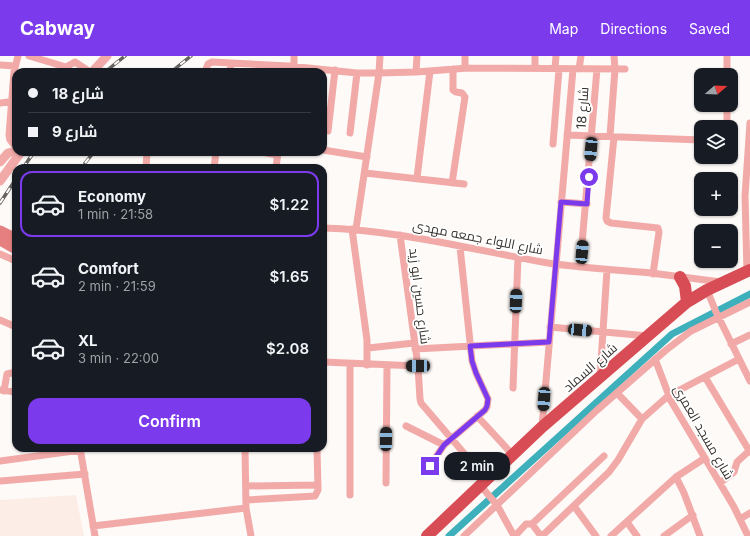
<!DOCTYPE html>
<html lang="en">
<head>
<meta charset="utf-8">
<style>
  :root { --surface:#171b24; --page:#20242c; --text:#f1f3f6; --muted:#9ea1a6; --line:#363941; --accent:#7c3aed }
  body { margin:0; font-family:Inter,Cairo,sans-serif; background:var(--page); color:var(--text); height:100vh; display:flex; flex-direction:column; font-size:15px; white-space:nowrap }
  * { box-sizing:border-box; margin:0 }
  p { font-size:13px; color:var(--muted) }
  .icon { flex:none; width:22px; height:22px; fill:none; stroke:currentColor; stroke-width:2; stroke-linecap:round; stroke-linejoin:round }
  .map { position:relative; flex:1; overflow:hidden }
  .sheet { position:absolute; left:12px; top:108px; width:315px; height:288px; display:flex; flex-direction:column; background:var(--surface); border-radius:12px; box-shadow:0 1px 3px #0004 }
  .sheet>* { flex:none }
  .banner { position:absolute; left:12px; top:12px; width:315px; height:88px; border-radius:12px; box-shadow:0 1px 3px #0004; display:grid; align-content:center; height:88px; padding:0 16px; background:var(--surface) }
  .needle { width:26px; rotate:71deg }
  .buttons { position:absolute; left:694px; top:12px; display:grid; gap:8px }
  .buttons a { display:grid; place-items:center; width:44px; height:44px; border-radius:8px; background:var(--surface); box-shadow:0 1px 3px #0004; font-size:20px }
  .end { position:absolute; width:18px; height:18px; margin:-9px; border:5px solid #7c3aed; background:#fff; box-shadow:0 0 0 2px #fff }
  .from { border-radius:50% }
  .bubble { position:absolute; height:28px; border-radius:12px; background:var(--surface); box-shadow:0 1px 3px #0004; font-size:13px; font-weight:600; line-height:28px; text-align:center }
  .car { position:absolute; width:12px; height:24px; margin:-12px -6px; border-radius:5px; box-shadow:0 0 3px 1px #0007; background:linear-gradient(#222 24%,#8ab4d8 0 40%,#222 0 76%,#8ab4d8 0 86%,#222 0) }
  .banner b { display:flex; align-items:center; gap:14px; height:38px; font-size:15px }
  .banner b+b { border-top:1px solid var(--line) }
  .banner i { width:10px; height:10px; background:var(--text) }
  ul { padding:7px 0 0; list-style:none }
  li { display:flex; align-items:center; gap:12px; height:66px; margin:0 8px 6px; padding:0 8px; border:2px solid transparent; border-radius:12px }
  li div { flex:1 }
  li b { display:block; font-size:15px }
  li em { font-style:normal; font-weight:600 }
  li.active { border-color:var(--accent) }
  li>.icon { width:36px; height:36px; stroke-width:1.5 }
  .primary-button { display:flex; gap:8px; margin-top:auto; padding:8px 16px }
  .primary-button a { flex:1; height:46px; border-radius:12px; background:var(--accent); color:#fff; font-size:16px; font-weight:600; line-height:46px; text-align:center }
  header { display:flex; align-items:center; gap:24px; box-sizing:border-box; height:56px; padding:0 20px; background:var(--accent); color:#fff }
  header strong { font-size:19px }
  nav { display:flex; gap:22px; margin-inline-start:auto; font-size:14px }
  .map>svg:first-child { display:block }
  .education { fill:#fceee7 }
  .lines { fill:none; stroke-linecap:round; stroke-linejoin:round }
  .canal { stroke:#3eb0bc; stroke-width:7 }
  .minor { stroke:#f1aaa8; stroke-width:7 }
  .tertiary { stroke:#f1aaa8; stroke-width:9 }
  .secondary { stroke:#e68080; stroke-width:11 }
  .trunk { stroke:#d84d55; stroke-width:12 }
  .rail-casing { stroke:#676360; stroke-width:3.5 }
  .rail { stroke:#fff; stroke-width:2; stroke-dasharray:6; stroke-linecap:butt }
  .route { stroke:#7c3aed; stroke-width:5 }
  .labels { text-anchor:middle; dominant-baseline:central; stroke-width:3.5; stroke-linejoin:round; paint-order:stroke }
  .street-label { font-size:13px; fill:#36322f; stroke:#fff }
</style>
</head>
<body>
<header>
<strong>Cabway</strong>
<nav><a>Map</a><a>Directions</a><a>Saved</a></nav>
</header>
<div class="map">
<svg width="750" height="480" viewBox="0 0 750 480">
  <rect width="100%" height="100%" fill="#fefaf7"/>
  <path class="education" d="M76,439L84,480H0V444Z"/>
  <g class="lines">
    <path class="canal" d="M449,480L672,278L750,238"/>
    <path class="minor" d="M29,0L66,11L75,6L90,16
      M0,9L15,10
      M294,10V0
      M465,12V0
      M535,12V0
      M555,12L556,0
      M579,13L581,0
      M205,16L208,8L212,6L289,10L357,17H379L416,16L468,12L625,13
      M230,16L231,7
      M416,16L417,0
      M727,19V0
      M0,47L16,45
      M727,49V71
      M328,75L335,14
      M350,77L357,17
      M567,79L701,84
      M610,80L615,13L614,0
      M614,81L606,162L607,165L611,167L658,172L659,176L653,218
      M553,88L559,13
      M16,91L10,84L9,79L14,16L18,0
      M323,94L367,101
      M262,96L277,99
      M146,112L147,96
      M214,112L216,96
      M276,112L278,96
      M365,117L464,128
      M417,122L430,15
      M452,127L465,41L462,37L456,36L453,34V13
      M561,146L587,148
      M323,172C399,174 473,194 548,207C582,212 617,214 651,217C674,220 698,223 721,226
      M352,173L367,284V309
      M356,173L379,17L380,0
      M400,179L418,310L420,343L421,347L486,423
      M0,198L16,205
      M580,211L597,13
      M747,216L745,140L750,67
      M707,234L716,256L750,325
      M0,264L16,271
      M550,271L648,280
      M731,288L750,279
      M368,292L414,287
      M415,293L549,286
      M655,303L671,345L734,451L748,480
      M323,306L418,310
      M350,308V439
      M600,321L607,214
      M705,321L750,396
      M513,332L518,201
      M0,334L16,336
      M4,335L7,318L16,316
      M617,337L642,363
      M477,360L513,399
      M406,370L444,389
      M542,371L573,13
      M80,392L95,480
      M245,392L246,452L251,480
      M0,405L81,394
      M430,410L444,389L485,354L487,351L488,343L476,317L472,305L460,191
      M676,421L684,437L700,480
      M0,425L85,418
      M386,427L387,310
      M720,427L734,416L737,406L750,394
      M480,429L497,449L514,480
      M246,430L318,429
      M246,444L315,440L318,434L317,392
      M574,450L596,480
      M740,463L750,457
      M627,466L637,480
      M93,470L246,452
      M464,480L596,355L666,294L691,275L750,246
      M515,480L526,468H532
      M541,480L532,468L604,400
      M542,480L609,416L618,404L642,363L668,340L739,303
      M611,480L676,421L705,402
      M664,480L693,459"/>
    <path class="tertiary" d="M92,16L107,0
      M0,106L8,97L16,95
      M0,125L21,96"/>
    <path class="secondary" d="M0,175L16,183
      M0,184L16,193"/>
    <path class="trunk" d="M680,221L685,230L687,246
      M427,480L542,371L687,246L707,234L750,214"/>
    <g class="rail-casing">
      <path id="rail" d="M105,16L125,0
        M171,16L191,0
        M85,107L94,96
        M23,112L34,96
        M0,147L16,123"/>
    </g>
    <use href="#rail" class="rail"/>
  </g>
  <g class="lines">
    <path class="route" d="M430,410L444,389L485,354L487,350L488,343L476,317L472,305L470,290L549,286L561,146L587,148L589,121"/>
  </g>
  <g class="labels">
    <g class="street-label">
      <text transform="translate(582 52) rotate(-86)">شارع 18</text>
      <text transform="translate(478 181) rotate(11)">شارع اللواء جمعه مهدى</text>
      <text transform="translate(420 240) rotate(83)">شارع حسين ابو زيد</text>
      <text transform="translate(590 311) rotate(-41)">شارع السماد</text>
      <text transform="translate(704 376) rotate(60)">شارع مسجد العمرى</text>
    </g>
  </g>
</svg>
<div class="buttons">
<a><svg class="needle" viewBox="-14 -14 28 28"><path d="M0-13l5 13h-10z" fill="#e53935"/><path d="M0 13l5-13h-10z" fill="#9ea1a6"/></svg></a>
<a><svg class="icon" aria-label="layers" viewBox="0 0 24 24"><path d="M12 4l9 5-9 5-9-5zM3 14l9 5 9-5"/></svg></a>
<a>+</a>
<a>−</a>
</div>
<i class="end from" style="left:589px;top:121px"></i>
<i class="end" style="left:430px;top:410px"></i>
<div class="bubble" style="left:444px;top:396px;width:66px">2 min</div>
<i class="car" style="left:591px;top:93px;rotate:185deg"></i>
<i class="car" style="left:582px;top:196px;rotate:5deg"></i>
<i class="car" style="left:516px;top:245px;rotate:2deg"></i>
<i class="car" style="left:580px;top:274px;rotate:95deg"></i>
<i class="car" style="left:418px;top:310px;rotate:270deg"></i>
<i class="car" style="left:544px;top:343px;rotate:184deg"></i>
<i class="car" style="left:386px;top:383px;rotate:1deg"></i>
<div class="banner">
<b><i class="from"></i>شارع 18</b>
<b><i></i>شارع 9</b>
</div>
<section class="sheet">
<ul>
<li class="active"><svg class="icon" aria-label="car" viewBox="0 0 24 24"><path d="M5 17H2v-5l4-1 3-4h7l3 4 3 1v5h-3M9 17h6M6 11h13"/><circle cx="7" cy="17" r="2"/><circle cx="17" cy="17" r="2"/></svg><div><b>Economy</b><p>1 min · 21:58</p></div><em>$1.22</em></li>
<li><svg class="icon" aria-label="car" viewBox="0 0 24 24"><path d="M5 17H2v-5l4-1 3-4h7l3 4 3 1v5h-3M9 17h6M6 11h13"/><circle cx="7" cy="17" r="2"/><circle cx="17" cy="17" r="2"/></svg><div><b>Comfort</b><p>2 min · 21:59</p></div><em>$1.65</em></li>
<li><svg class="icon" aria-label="car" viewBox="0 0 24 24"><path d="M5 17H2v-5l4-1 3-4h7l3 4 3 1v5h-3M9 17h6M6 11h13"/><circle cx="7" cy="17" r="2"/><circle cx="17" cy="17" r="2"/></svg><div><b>XL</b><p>3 min · 22:00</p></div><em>$2.08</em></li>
</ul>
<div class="primary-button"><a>Confirm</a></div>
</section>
</div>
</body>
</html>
